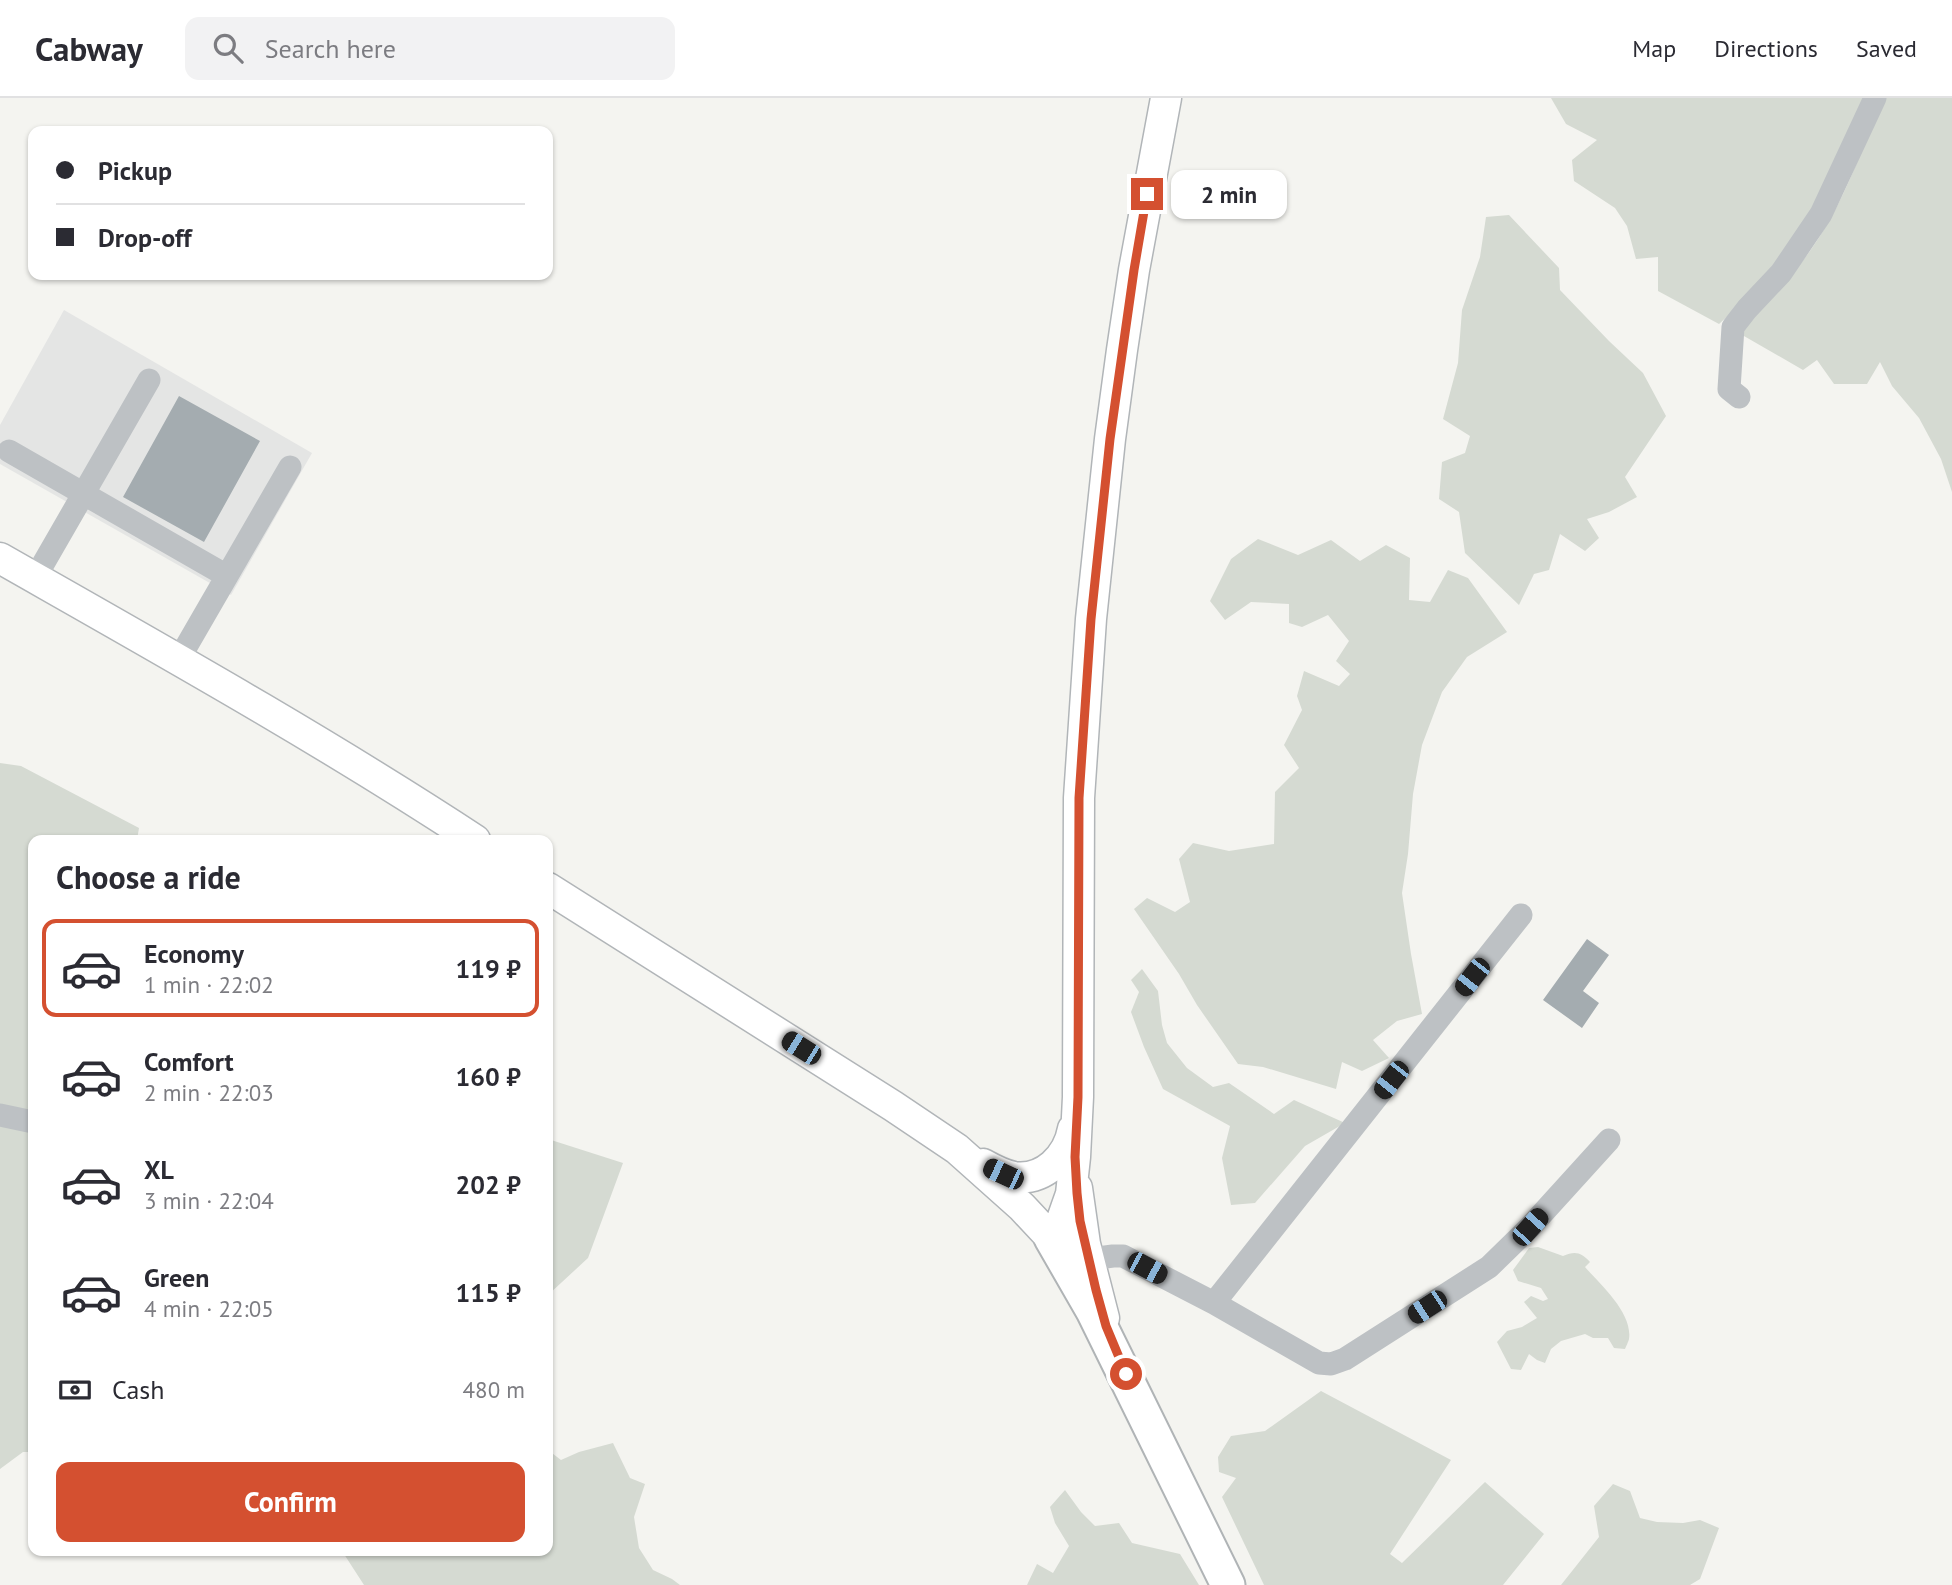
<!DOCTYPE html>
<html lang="en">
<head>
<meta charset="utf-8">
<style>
  :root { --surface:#fff; --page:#f2f2f3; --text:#2b2b33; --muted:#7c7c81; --line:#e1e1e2; --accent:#d45030 }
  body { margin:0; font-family:"PT Sans",sans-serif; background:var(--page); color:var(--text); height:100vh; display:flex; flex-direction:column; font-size:26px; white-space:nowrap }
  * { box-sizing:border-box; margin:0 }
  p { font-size:23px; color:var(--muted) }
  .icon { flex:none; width:38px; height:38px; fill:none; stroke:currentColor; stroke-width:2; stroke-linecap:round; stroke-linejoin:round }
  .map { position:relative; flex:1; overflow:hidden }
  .side { position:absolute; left:28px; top:737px; width:525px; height:721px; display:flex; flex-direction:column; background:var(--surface); border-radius:14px; box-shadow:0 2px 5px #0004 }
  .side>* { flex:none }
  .guide { position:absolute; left:28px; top:28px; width:525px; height:154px; border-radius:14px; box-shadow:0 2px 5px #0004; display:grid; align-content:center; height:154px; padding:0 28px; background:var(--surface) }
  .end { position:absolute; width:32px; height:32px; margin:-16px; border:9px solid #d45030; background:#fff; box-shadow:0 0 0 4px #fff }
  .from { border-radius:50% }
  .bubble { position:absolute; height:49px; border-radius:14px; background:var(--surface); box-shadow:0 2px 5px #0004; font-size:23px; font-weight:700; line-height:49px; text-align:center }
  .car { position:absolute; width:21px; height:42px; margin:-21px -10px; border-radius:9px; box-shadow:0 0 5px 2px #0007; background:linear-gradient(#222 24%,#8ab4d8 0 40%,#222 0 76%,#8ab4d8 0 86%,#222 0) }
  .guide b { display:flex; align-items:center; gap:24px; height:66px; font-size:26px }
  .guide b+b { border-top:2px solid var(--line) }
  .guide i { width:18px; height:18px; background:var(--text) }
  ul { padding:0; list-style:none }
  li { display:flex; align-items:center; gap:21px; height:98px; margin:0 14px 10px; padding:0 14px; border:4px solid transparent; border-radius:14px }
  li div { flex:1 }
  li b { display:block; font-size:26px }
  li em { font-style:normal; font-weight:700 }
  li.selected { border-color:var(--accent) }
  li>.icon { width:63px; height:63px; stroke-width:1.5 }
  h2 { padding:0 28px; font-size:32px; line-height:84px }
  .pay { display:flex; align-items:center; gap:18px; height:77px; padding:0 28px; font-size:26px }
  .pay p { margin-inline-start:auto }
  .action { display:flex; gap:14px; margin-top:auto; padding:14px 28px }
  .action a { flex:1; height:80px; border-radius:14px; background:var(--accent); color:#fff; font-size:28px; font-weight:700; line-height:80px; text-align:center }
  header { display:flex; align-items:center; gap:42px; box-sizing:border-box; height:98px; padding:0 35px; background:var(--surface); border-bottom:2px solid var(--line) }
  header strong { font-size:33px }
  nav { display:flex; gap:38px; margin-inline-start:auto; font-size:24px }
  .search { width:490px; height:63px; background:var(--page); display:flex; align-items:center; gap:18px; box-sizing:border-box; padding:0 24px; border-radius:14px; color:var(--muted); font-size:26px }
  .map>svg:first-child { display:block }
  .built { fill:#e4e5e4 }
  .green { fill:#d5dad2 }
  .building { fill:#a4acb0 }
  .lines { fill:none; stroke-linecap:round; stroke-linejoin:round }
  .major-casing { stroke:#b1b5b8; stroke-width:33 }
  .highway-casing { stroke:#b0b4b6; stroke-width:37 }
  .minor { stroke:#bdc1c4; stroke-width:23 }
  .major { stroke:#fff; stroke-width:30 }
  .highway { stroke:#fff; stroke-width:33 }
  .route { stroke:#d45030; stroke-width:9 }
</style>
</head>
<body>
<header>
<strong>Cabway</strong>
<div class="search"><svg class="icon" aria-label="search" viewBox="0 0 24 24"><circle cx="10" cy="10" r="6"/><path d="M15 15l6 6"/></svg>Search here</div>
<nav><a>Map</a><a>Directions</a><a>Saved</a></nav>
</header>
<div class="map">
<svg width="1952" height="1487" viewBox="0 0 1952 1487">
  <rect width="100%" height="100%" fill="#f4f4f0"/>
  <path class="built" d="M64,212L312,355L231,497L0,366V327Z"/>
  <path class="green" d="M1551,0H1866L1821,97L1765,184L1719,226L1658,193V159L1636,161L1627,128L1615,110L1574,83L1572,62L1597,42L1566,26Z
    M1883,0H1952V394L1941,361L1919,320L1892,288L1880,264L1867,286H1834L1817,262L1803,272L1737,234C1763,207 1791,181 1812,150C1844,105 1862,51 1883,0Z
    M1509,117L1559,170L1560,192L1609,243L1643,275L1666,318L1625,379L1637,399L1609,414L1587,421L1599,440L1585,453L1560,436L1549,472L1534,476L1519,507L1465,455L1459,414L1439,401L1442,364L1465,355L1470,338L1443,321L1458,265L1462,212L1480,159L1486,119Z
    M1258,441L1298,457L1331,442L1360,463L1386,447L1410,460L1409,502L1430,504L1448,472L1468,480L1507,534L1467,559L1442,594L1422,647L1413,696L1408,756L1402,795L1411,856L1422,916L1397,923L1373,942L1389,960L1362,973L1342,964L1336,991L1263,969L1238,966L1197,907L1179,876L1134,811L1147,800L1175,814L1190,804L1179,761L1193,745L1229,753L1274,746L1275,694L1299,670L1284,647L1302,612L1297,598L1304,573L1339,588L1350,576L1336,563L1349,543L1328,517L1302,529L1289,525V506L1251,504L1225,522L1210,503L1231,461Z
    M0,665L21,668L139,730L137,742H33V1354H23L0,1371Z
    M1142,871L1158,893L1162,927L1167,945L1187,970L1213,989L1229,985L1274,1016L1294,1002L1345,1025L1305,1048L1255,1105L1231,1107L1222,1060L1230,1028L1163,991L1144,949L1131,914L1139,894L1131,882Z
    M548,1041L623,1065L588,1160L548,1197Z
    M1538,1149L1563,1158C1575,1153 1581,1154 1590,1164L1585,1169C1600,1186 1633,1215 1629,1241C1629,1242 1625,1251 1625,1251L1614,1250L1608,1240H1593L1585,1236L1561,1243L1551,1251L1545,1265L1537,1262L1529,1256L1521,1272L1511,1271L1497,1244L1507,1233L1522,1229L1537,1220L1524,1204L1531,1198L1543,1203L1548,1201L1541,1190L1518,1183L1513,1172L1529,1150Z
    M1321,1293L1451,1362L1390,1456L1402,1465L1485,1384L1544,1436L1503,1487H1264L1222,1399L1236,1380L1219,1374L1218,1359L1231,1338L1265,1333Z
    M613,1345L630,1380L645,1386L634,1419L639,1450L653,1472L672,1481L680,1487H364L342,1453L548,1452V1352L561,1362L579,1354Z
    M1613,1386L1630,1393L1640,1420L1657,1424L1683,1425L1700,1422L1719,1430L1700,1481L1690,1487H1561L1599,1439L1594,1408Z
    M1065,1392L1081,1414L1095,1428L1119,1425L1132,1445L1180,1456L1199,1487H1027L1037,1466L1053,1475L1069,1448L1055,1425L1050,1409Z"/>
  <path class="building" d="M179,298L260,343L204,444L123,399Z
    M1587,841L1609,857L1583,893L1599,905L1582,930L1543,902Z"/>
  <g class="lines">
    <g class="major-casing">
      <path id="major" d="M0,460C160,551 321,641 475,742
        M548,790L893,1008L957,1051L1022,1109L1051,1140L1058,1133L1071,1096L1075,1059L1078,999L1079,700L1091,521L1110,341L1122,252L1134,172L1166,0
        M983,1066C992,1071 1003,1077 1014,1079C1044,1083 1068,1059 1073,1031
        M1077,1090L1085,1146L1104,1220"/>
    </g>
    <g class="highway-casing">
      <path id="highway" d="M1051,1140L1093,1213L1228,1487"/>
    </g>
    <path class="minor" d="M1739,299L1729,291L1733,229L1747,211L1781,175L1821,116L1875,0
      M9,353L227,478
      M35,480L149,282
      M179,561L290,369
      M0,1017L33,1024
      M1090,1161L1113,1158H1123L1214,1205L1521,817
      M1214,1205L1319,1265L1331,1266L1345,1261L1489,1169L1530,1129L1609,1042"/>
    <use href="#major" class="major"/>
    <use href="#highway" class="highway"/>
  </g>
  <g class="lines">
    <path class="route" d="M1126,1276L1106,1228L1096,1192L1080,1123L1077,1095L1075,1059L1078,999L1079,700L1091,521L1110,341L1134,172L1147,96"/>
  </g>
</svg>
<i class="end from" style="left:1126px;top:1276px"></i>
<i class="end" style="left:1147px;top:96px"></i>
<div class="bubble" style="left:1171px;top:72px;width:116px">2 min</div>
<i class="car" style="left:1472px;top:879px;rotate:218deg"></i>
<i class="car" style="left:801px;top:950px;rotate:302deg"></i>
<i class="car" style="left:1391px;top:982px;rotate:218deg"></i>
<i class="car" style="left:1003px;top:1076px;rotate:295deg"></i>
<i class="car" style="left:1530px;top:1129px;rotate:42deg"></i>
<i class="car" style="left:1147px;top:1170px;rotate:118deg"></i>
<i class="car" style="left:1427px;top:1209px;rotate:237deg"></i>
<div class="guide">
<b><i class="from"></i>Pickup</b>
<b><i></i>Drop-off</b>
</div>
<section class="side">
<h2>Choose a ride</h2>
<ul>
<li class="selected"><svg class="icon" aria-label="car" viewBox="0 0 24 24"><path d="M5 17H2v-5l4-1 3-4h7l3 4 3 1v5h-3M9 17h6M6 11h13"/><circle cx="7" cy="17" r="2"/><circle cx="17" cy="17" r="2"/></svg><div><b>Economy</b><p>1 min · 22:02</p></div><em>119 ₽</em></li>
<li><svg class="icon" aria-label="car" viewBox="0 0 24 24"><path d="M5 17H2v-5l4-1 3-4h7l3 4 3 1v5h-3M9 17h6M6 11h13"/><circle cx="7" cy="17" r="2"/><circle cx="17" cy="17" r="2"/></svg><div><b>Comfort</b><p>2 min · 22:03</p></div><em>160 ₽</em></li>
<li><svg class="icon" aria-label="car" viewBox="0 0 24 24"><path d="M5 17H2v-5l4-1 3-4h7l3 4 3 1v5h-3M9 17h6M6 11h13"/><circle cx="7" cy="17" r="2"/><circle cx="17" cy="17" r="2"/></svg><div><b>XL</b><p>3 min · 22:04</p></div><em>202 ₽</em></li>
<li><svg class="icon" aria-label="car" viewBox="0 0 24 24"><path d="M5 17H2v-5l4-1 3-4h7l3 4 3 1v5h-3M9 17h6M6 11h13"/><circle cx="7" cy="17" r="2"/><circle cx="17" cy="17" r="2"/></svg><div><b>Green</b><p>4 min · 22:05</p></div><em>115 ₽</em></li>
</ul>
<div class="pay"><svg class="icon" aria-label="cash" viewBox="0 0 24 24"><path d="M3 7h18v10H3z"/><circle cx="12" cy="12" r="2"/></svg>Cash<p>480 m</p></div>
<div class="action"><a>Confirm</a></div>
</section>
</div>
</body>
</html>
